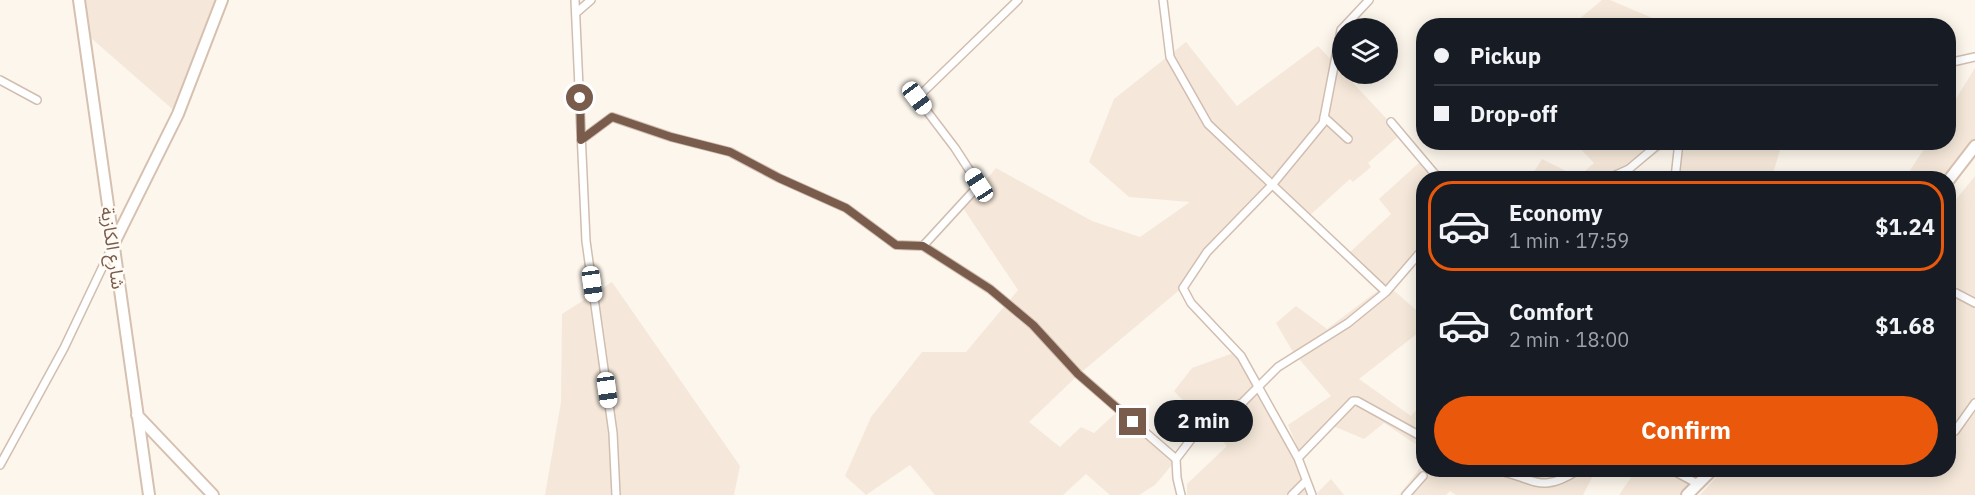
<!DOCTYPE html>
<html lang="en">
<head>
<meta charset="utf-8">
<style>
  :root { --surface:#171b24; --page:#20242c; --text:#f1f3f6; --muted:#9ea1a6; --line:#363941; --accent:#ea580c }
  body { margin:0; font-family:"IBM Plex Sans","Noto Sans Arabic",sans-serif; background:var(--page); color:var(--text); height:100vh; display:flex; flex-direction:column; font-size:22px; white-space:nowrap }
  * { box-sizing:border-box; margin:0 }
  p { font-size:20px; color:var(--muted) }
  .icon { flex:none; width:33px; height:33px; fill:none; stroke:currentColor; stroke-width:2; stroke-linecap:round; stroke-linejoin:round }
  .map { position:relative; flex:1; overflow:hidden }
  .drawer { position:absolute; left:1416px; top:171px; width:540px; height:306px; display:flex; flex-direction:column; background:var(--surface); border-radius:24px; box-shadow:0 3px 15px #0003 }
  .drawer>* { flex:none }
  .banner { position:absolute; left:1416px; top:18px; width:540px; height:132px; border-radius:24px; box-shadow:0 3px 15px #0003; display:grid; align-content:center; height:132px; padding:0 18px; background:var(--surface) }
  .tools { position:absolute; left:1332px; top:18px; display:grid; gap:12px }
  .tools a { display:grid; place-items:center; width:66px; height:66px; border-radius:50%; background:var(--surface); box-shadow:0 3px 15px #0003; font-size:30px }
  .end { position:absolute; width:27px; height:27px; margin:-14px; border:8px solid #7a5c4d; background:#fff; box-shadow:0 0 0 3px #fff }
  .from { border-radius:50% }
  .bubble { position:absolute; height:42px; border-radius:21px; background:var(--surface); box-shadow:0 3px 15px #0003; font-size:20px; font-weight:800; line-height:42px; text-align:center }
  .car { position:absolute; width:18px; height:36px; margin:-18px -9px; border-radius:8px; box-shadow:0 0 4px 2px #0007; background:linear-gradient(#fff 24%,#345 0 40%,#fff 0 76%,#345 0 86%,#fff 0) }
  .banner b { display:flex; align-items:center; gap:21px; height:57px; font-size:22px }
  .banner b+b { border-top:2px solid var(--line) }
  .banner i { width:15px; height:15px; background:var(--text) }
  ul { padding:10px 0 0; list-style:none }
  li { display:flex; align-items:center; gap:18px; height:90px; margin:0 12px 9px; padding:0 6px; border:3px solid transparent; border-radius:24px }
  li div { flex:1 }
  li b { display:block; font-size:22px }
  li em { font-style:normal; font-weight:800 }
  li.on { border-color:var(--accent) }
  li>.icon { width:54px; height:54px; stroke-width:1.5 }
  .button { display:flex; gap:12px; margin-top:auto; padding:12px 18px }
  .button a { flex:1; height:69px; border-radius:36px; background:var(--accent); color:#fff; font-size:24px; font-weight:800; line-height:69px; text-align:center }
  .map>svg:first-child { display:block }
  .residential { fill:#f5e8da }
  .lines { fill:none; stroke-linecap:round; stroke-linejoin:round }
  .street-casing { stroke:#d1beb0; stroke-width:10 }
  .secondary-casing { stroke:#d6c0b0; stroke-width:14 }
  .street { stroke:#fff; stroke-width:7 }
  .secondary { stroke:#fff; stroke-width:10 }
  .route { stroke:#7a5c4d; stroke-width:8 }
  .labels { text-anchor:middle; dominant-baseline:central; stroke-width:5; stroke-linejoin:round; paint-order:stroke }
  .street-label { font-size:18px; fill:#7a5c4d; stroke:#fffaf3 }
</style>
</head>
<body>
<div class="map">
<svg width="1975" height="495" viewBox="0 0 1975 495">
  <rect width="100%" height="100%" fill="#fdf6ec"/>
  <path class="residential" d="M79,0H222L178,114L83,31Z
    M1602,0H1610L1669,25H1572Z
    M1186,42L1237,106L1318,46L1401,134L1368,163L1371,167L1353,182L1350,179L1308,217L1273,184L1207,252L1183,287L1078,375L1029,422L1060,447L1081,427L1094,433L1119,410L1176,460L1155,485L1139,495H1110L1086,474L1063,495H935L910,465L866,495L845,476L871,417L922,352H966L1018,290L963,208L996,168L1092,221L1140,237L1190,202L1129,197L1089,162L1114,99Z
    M1975,68V148L1948,178H1905L1928,143L1948,142L1949,110Z
    M1575,143H1671L1628,174L1626,178H1530L1542,159L1578,177L1594,163Z
    M1680,143H1782L1772,177L1758,174L1756,178H1678Z
    M1422,160L1445,178H1424L1423,259L1419,257L1391,288L1423,316V329L1359,379L1411,416L1423,401V449L1384,423L1364,439L1333,426L1303,460L1288,425L1331,396L1293,352L1276,323L1296,306L1327,329L1380,289L1349,253L1391,214L1379,199Z
    M1975,176V495H1700L1723,470H1948L1949,208Z
    M612,282L740,466L734,495H545L561,402L562,314Z
    M1236,352L1294,454L1309,495H1187V484L1227,446L1174,391L1192,368Z
    M1423,464L1424,470H1596L1583,495H1456L1450,491L1446,495H1399Z
    M1636,470H1680L1697,477L1681,495H1619Z
    M1331,479L1344,495H1318L1317,493Z"/>
  <g class="lines">
    <g class="street-casing">
      <path id="street" d="M575,0L586,241L613,433L616,495
        M1163,0L1170,57L1208,124L1386,292
        M576,13L591,0
        M1948,63L1975,57
        M0,80L37,100
        M1324,117L1348,139
        M1391,122L1434,173L1440,178
        M581,140L612,117L671,137L730,152L779,178L846,208L896,245L923,246L990,289L1033,325L1078,374L1176,459
        M1609,178L1629,169L1661,142
        M1675,178L1679,142
        M923,246L979,185L955,148L917,98L1018,0
        M1948,292L1956,293L1975,303
        M1955,431L1975,403
        M1298,458L1353,401H1357L1424,438
        M0,465L64,348L113,245
        M1496,470C1535,478 1540,495 1578,470
        M1672,470L1698,484
        M1181,495L1177,478L1176,459L1215,408L1228,410L1242,403L1278,367L1348,323L1386,292L1424,248
        M1292,495L1306,481
        M1312,495L1298,458L1241,356L1191,303L1183,288L1207,252L1272,185L1323,123L1341,30L1369,0
        M1406,495L1423,476"/>
    </g>
    <g class="secondary-casing">
      <path id="secondary" d="M79,0L149,495
        M1948,181L1975,146
        M113,245L178,114L222,0
        M137,415L213,495
        M1687,495L1712,470"/>
    </g>
    <use href="#street" class="street"/>
    <use href="#secondary" class="secondary"/>
  </g>
  <g class="lines">
    <path class="route" d="M580,98L581,140L612,117L671,137L730,152L779,178L846,208L896,245L923,246L990,289L1033,325L1078,374L1133,422"/>
  </g>
  <g class="labels">
    <g class="street-label">
      <text transform="translate(113 248) rotate(82)">شارع الكازية</text>
    </g>
  </g>
</svg>
<div class="tools">
<a><svg class="icon" aria-label="layers" viewBox="0 0 24 24"><path d="M12 4l9 5-9 5-9-5zM3 14l9 5 9-5"/></svg></a>
</div>
<i class="end from" style="left:580px;top:98px"></i>
<i class="end" style="left:1133px;top:422px"></i>
<div class="bubble" style="left:1154px;top:400px;width:99px">2 min</div>
<i class="car" style="left:917px;top:98px;rotate:143deg"></i>
<i class="car" style="left:979px;top:185px;rotate:327deg"></i>
<i class="car" style="left:592px;top:284px;rotate:172deg"></i>
<i class="car" style="left:607px;top:390px;rotate:172deg"></i>
<div class="banner">
<b><i class="from"></i>Pickup</b>
<b><i></i>Drop-off</b>
</div>
<section class="drawer">
<ul>
<li class="on"><svg class="icon" aria-label="car" viewBox="0 0 24 24"><path d="M5 17H2v-5l4-1 3-4h7l3 4 3 1v5h-3M9 17h6M6 11h13"/><circle cx="7" cy="17" r="2"/><circle cx="17" cy="17" r="2"/></svg><div><b>Economy</b><p>1 min · 17:59</p></div><em>$1.24</em></li>
<li><svg class="icon" aria-label="car" viewBox="0 0 24 24"><path d="M5 17H2v-5l4-1 3-4h7l3 4 3 1v5h-3M9 17h6M6 11h13"/><circle cx="7" cy="17" r="2"/><circle cx="17" cy="17" r="2"/></svg><div><b>Comfort</b><p>2 min · 18:00</p></div><em>$1.68</em></li>
</ul>
<div class="button"><a>Confirm</a></div>
</section>
</div>
</body>
</html>
